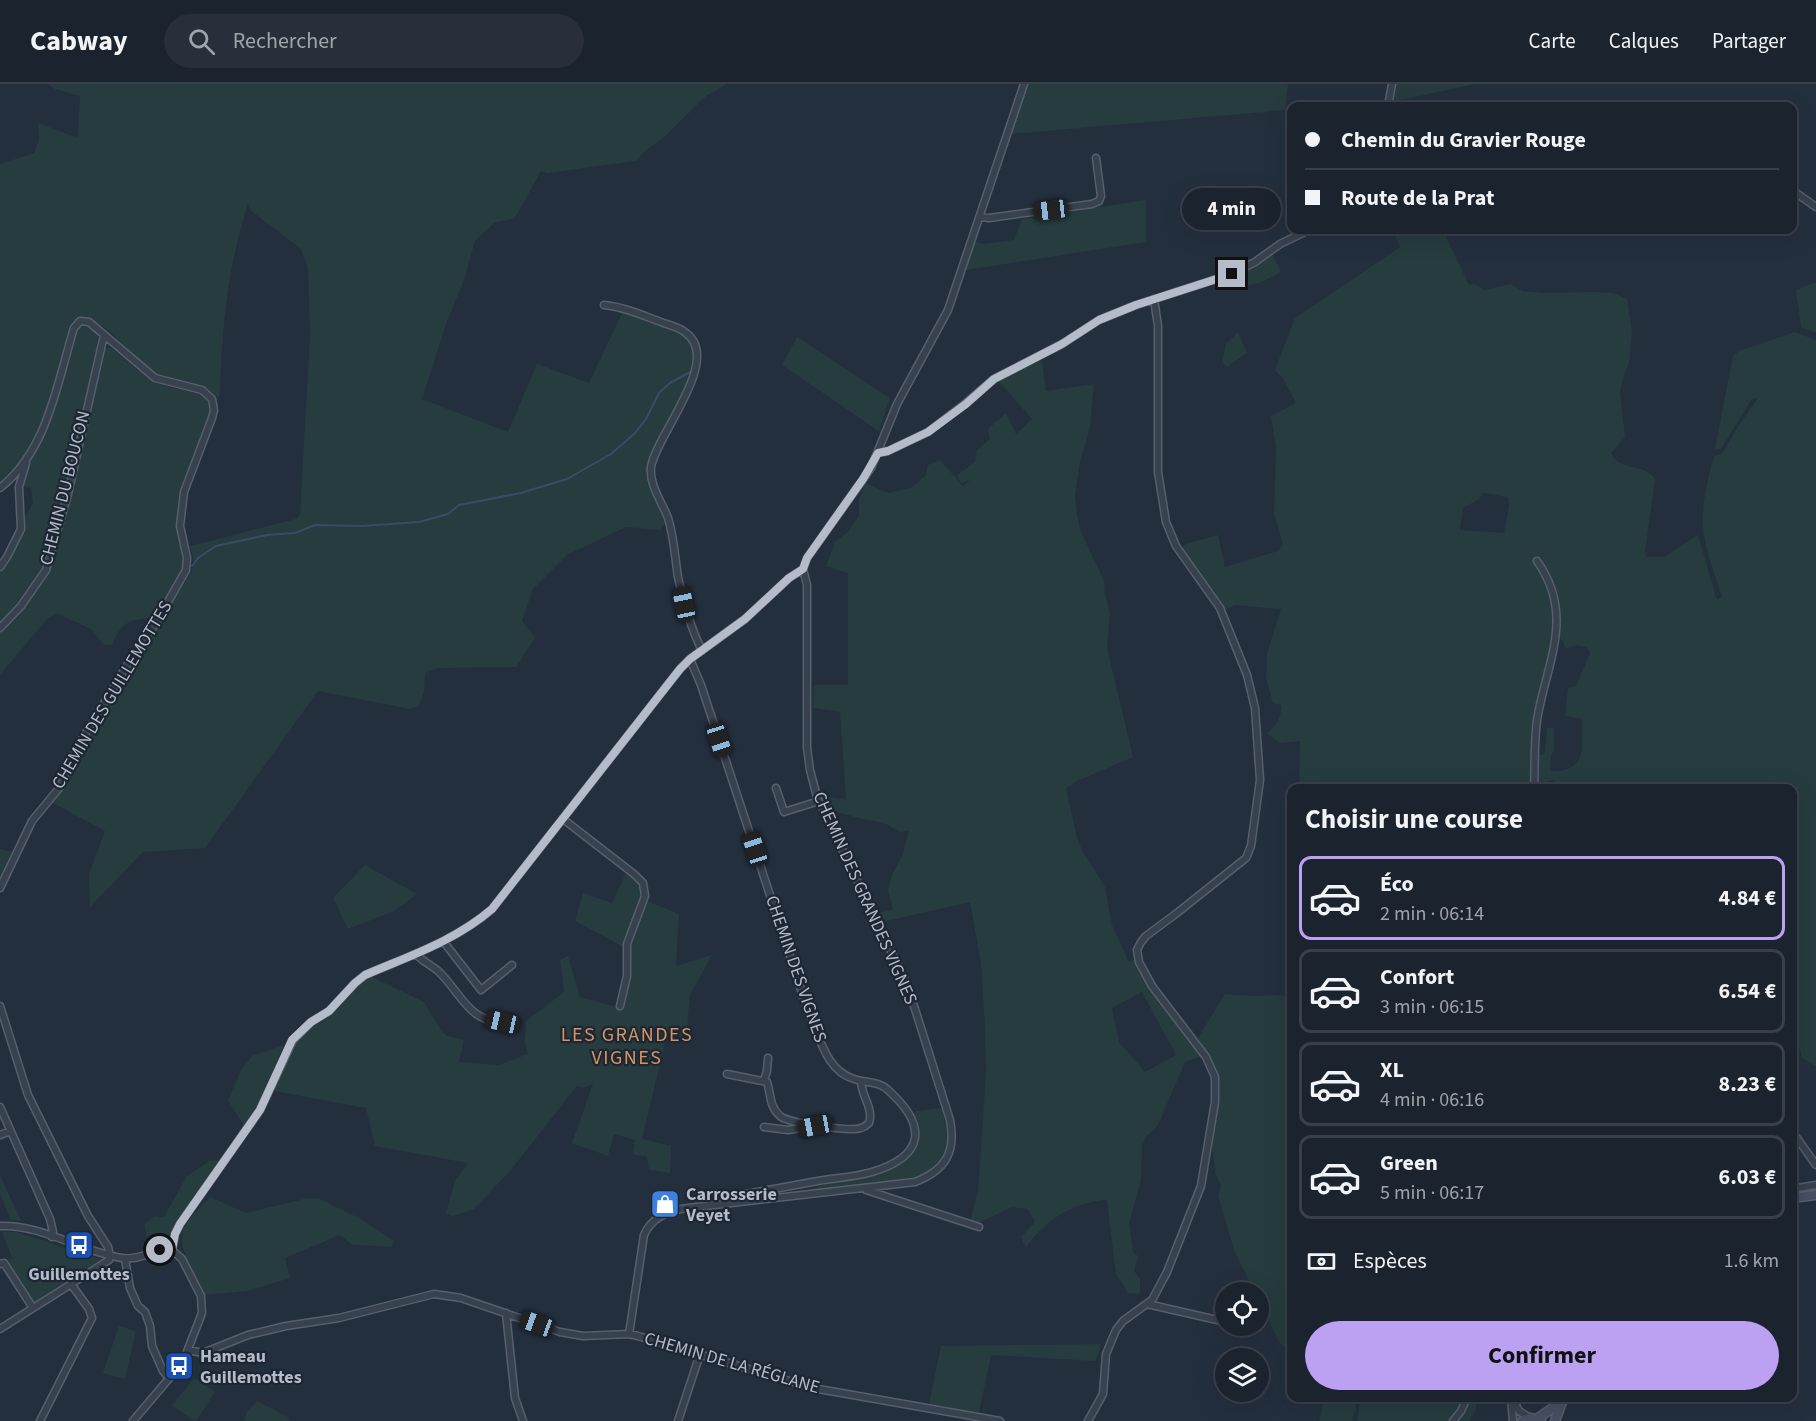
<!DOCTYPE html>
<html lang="fr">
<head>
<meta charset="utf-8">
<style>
  :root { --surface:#1b232e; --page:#282f3a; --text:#f1f3f6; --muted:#a0a4aa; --line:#39404a; --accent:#bca0f2 }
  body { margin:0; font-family:"Source Sans 3",sans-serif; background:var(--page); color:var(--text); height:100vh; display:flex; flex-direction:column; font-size:22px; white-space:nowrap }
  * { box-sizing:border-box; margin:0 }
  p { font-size:20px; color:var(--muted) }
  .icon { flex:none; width:33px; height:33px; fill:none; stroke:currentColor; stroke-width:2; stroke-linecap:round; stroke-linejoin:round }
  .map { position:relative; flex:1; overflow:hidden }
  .drawer { position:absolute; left:1287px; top:700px; width:510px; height:618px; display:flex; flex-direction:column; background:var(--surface); border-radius:12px; box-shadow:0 6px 24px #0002,0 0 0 2px var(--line) }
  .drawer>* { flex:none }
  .top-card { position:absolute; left:1287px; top:18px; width:510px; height:132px; border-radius:12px; box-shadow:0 6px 24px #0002,0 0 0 2px var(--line); display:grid; align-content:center; height:132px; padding:0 18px; background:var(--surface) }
  .buttons { position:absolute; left:1215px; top:1198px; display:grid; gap:12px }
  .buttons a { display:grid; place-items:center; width:54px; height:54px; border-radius:50%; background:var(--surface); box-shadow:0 6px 24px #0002,0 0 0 2px var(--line); font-size:30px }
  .end { position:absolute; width:27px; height:27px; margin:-14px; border:8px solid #b4bcc9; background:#111; box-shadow:0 0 0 3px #111 }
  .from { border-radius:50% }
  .bubble { position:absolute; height:42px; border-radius:21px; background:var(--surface); box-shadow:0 6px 24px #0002,0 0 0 2px var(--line); font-size:20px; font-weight:700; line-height:42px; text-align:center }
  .car { position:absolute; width:18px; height:36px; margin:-18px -9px; border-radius:8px; box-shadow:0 0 4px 2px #0007; background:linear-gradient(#222 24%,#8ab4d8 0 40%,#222 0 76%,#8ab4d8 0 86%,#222 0) }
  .top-card b { display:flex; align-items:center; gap:21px; height:57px; font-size:22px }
  .top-card b+b { border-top:2px solid var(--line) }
  .top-card i { width:15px; height:15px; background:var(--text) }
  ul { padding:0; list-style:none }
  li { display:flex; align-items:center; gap:18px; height:84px; margin:0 12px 9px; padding:0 6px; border:3px solid var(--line); border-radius:12px }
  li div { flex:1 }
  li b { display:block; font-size:22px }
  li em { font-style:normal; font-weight:700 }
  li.selected { border-color:var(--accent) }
  li>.icon { width:54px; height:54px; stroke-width:1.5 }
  h2 { padding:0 18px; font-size:27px; line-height:72px }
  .pay { display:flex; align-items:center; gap:15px; height:66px; padding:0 18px; font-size:22px }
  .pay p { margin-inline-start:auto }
  .action { display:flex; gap:12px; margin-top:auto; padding:12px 18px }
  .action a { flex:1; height:69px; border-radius:36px; background:var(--accent); color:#111; font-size:24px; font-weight:700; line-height:69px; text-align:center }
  header { display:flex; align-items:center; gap:36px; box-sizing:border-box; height:84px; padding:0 30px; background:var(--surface); border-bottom:2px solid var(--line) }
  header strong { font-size:28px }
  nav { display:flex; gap:33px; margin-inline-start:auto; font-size:21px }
  .search { width:420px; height:54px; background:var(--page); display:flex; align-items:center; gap:15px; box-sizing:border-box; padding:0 21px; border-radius:33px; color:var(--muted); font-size:22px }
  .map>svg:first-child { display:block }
  .green { fill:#263c3f; fill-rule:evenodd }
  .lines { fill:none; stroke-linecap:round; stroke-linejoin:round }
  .stream { stroke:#394c67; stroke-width:2 }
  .minor-casing { stroke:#565f6c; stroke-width:9 }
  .secondary-casing { stroke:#565f6c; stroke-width:11 }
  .minor { stroke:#38414e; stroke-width:6 }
  .secondary { stroke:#465061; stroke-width:8 }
  .route { stroke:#b4bcc9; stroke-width:8 }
  .labels { text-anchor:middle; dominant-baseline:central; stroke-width:4.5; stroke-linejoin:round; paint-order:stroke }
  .street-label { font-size:18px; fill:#b4bcc9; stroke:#1d2633 }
  .poi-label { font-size:18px; font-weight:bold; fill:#b4bcc9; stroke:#1d2633; text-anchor:start }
  .neighbourhood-label { font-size:20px; letter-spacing:1.5px; fill:#d59563; stroke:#1d2633 }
</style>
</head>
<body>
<header>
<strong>Cabway</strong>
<div class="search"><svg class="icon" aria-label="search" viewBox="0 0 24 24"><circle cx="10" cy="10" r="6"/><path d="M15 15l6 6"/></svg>Rechercher</div>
<nav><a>Carte</a><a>Calques</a><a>Partager</a></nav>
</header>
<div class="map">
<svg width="1816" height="1337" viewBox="0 0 1816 1337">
  <rect width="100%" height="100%" fill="#242f3e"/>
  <path class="green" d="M48,0H727L706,12L662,55L650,63L635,77L548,89L541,87L515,134L494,139L475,157L464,196L446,240L422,315L508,348L537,280L589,299L623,227L679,247C695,257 695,272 692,289L649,382L666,439L660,446L626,443L567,471L533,505L522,537L535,554L516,583L438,584L425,589L424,608L419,622L410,625L318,607L205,764L143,768L90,823L89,790L105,747L53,719L69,691L80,662L192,487L194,477L190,462L296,435L300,431L310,251L308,184L301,165L250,126L248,120C227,186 222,242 220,310L218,315C206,296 182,301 163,293C138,282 123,256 101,241L96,261L103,266L110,263C128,278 146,296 169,303C179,306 192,305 201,310C209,315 210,322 210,330L179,410L176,441L184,471L183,487L153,533C128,537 123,536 112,561H104L91,545L56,529L46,536L0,591V489L19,459L25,433L33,420L31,404L23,402L26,387L32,374L27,370L14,386L0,398V80L34,69L39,56L38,39L78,54L80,12L55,5Z
    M1027,0H1288L1285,26L1010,50Z
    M1395,0H1475L1392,18Z
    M1146,116V158L966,186L974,157L984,160L1014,156L1022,135Z
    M1392,146H1443L1469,201L1474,200L1485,206L1510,200L1523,207L1544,209L1593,208L1613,209L1627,215L1632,248L1629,279L1624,291L1620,308L1625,353L1611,369C1619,388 1644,378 1655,395L1645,468L1646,473H1665L1698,451L1717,516L1722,513C1716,493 1707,472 1704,451C1700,424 1707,398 1714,372L1721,370L1726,364L1735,347L1758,314L1751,316L1721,365H1715L1733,272L1739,267L1795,248L1816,256V982L1802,974L1793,941V866L1797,863L1792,854V705H1556L1554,696L1536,701L1538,671H1543L1545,668L1547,644H1554V666L1551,672L1550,687C1588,688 1582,664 1582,635L1565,632L1568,604L1576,602L1590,569L1587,563L1576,561L1566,565L1562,556L1555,554L1536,627L1531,705H1299L1300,657L1280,659L1267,650C1276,641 1282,634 1281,621L1273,619L1266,594L1267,570L1281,525L1235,521L1223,527L1214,509L1181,465L1186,460L1218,451L1225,483L1278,467L1283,461L1274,429L1276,363L1271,332L1296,319L1283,294L1275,286L1295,234L1400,163ZM1483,409L1508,413L1509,422L1504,449L1460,446L1463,424L1479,415Z
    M1273,171L1281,188C1265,196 1252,207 1234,196Z
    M1816,198V249L1801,243L1796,206Z
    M1238,248L1247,269L1227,283L1222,278L1226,260Z
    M797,253L890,314L879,347L782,281Z
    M1042,276L1046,307L1094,300L1090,342L1079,383L1075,412L1077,431L1081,448L1104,497L1105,510L1110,529L1107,564L1133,673L1077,697L1066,704L1077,754L1083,768L1105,803L1112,841L1129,878L1136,875L1202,972L1185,978L1158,1041L1146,1053L1142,1062L1141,1096L1129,1139L1133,1168L1138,1172L1134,1187L1140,1195V1210L1128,1209L1116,1190L1107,1116C1073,1118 1045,1136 1026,1164L1021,1153L1035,1138L1028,1125L1012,1123L976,1140L970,1138L978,1107L986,989L985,943L981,879L970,818L882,838L879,829L893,825L888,807L892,791L902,772L909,747L900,748L884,739L858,734L828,725L823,712L846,716L840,628L813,624L814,601H848V489L826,482L835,458L848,448L859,432V416L865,399L888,409L911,404L926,391L928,381L940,376L963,402L970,396L961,399L957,391L975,378L977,366L990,355L988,345L1006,329L1016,350L1032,335L997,295ZM1142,908L1176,971L1145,988L1119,958L1112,924Z
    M0,765L13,768L0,794Z
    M365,781L417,810L394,827L348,845L333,814Z
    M626,789L640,799L644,809L624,863L575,837L583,809L612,819Z
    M647,817L679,830L676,882L712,871L690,911L686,953L667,950L642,1055L671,1062L670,1089L649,1086L647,1073L633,1070L635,1056L614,1050L608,1072L572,1059L593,1000L584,1004L577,1002L510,1087L474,1125L453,1132L446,1130L455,1096L468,1079L375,1062L366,1024L274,1007L285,976L297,957L368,891L424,918L441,946L447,952L464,956L459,978L499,981L528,970L525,959L526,937L564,908L560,876L568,872L580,913L617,923L624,921L632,886L630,861Z
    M1225,910L1250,912L1291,911V1268L1279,1258L1259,1216L1258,1209H1255L1234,1166L1218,1111L1221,1102L1216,1091L1211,1057L1218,1013V995L1213,980L1198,954Z
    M284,961L262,1014L244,1042L228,1016L241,986L252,972Z
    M941,1024C954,1060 947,1088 906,1096L807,1107C830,1096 856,1096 881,1089C898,1084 922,1067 920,1047C920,1041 916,1035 913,1030L916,1027Z
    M209,1077H221L174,1142L165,1159L161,1163L150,1165L144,1141L154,1132L164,1133L187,1092Z
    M0,1091L21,1137L11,1136L0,1110Z
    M210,1113L246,1129L308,1114L320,1115L359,1134L393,1156L392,1163L353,1161L340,1151L285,1174L290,1194L247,1207L205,1211C197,1194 173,1159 185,1141C192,1131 202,1122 210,1113Z
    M2,1148H17L101,1175L34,1218L8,1176L12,1174Z
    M119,1242L136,1247L125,1295L103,1289Z
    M1101,1260L1096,1277L991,1271L979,1329L929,1320L941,1262Z
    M194,1294L215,1308L196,1337H194L172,1321Z
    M1325,1314H1356L1357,1316L1352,1337H1319Z
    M1361,1314H1464L1459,1325L1448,1337H1357Z
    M1470,1314H1478L1475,1327L1469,1337H1457L1467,1323Z
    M257,1317L286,1332L291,1337H244L247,1328Z"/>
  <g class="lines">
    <path class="stream" d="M192,482L198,474L216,462L267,451L295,449L315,441L363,442L419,438L448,430L459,421L521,409L567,395L611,370L635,349L646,335L659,309L670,299L692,287"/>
    <g class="minor-casing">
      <path id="minor" d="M1388,22L1392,0
        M1792,106L1816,123
        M980,133L989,134L1092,120L1099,117L1101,112L1096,74
        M604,221C624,223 642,231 661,238C669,241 679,243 686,249C723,276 656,351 651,383C649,401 662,418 668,434C674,453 675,474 678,493C683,519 691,544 702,567
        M878,369L888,367L928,348L966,319L994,295L1062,260L1099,236L1136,221L1232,190L1255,178L1280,160L1309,146
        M0,404C48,366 57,299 74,244L80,237L89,238L155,294L202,306L212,315L214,326L212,334L184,408L180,442L187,474L186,486L156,539L124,586L78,662L60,703L32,737L0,804
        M0,483L7,473L21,445L19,403L26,379
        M0,544L21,522L46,486L68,410L104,251
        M690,575L701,601L809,930C820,953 826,987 854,995C866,999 879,997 888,1006C928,1042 925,1072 872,1088C855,1093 835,1094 818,1097C789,1102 761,1108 732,1112L727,1115L723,1120
        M776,704L784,728L819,717
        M1534,705C1535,682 1534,659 1537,636C1546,580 1576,532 1537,477
        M563,735L634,790L643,799L645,812L627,860V892L620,922
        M443,857L481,906L512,881
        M416,870C423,878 431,881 438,887C462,909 468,940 507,938
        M0,922L28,1011L88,1132L108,1163L110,1172
        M727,990L767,998C771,1010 769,1022 780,1032C787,1039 851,1048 861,1044C865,1043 866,1042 869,1039C874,1024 861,1012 861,997
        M764,996L767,987L768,974
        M0,1023L50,1135L53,1148L52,1153
        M764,1043L788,1046L815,1042
        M1792,1047L1816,1081
        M0,1051L10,1047
        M1792,1105L1816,1101
        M866,1106L979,1143
        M0,1142C42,1140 81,1168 122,1174C139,1177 155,1165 172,1166
        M172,1166L175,1150L180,1140L260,1026L293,956L311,938L329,927L355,899L365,891C409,872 455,857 492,825L680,585L690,575L745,535L789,494L803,485L807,474L871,384L897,320L948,226L1024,0
        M125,1175L130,1204L138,1222L145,1228L150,1242L152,1262L163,1287L169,1294
        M0,1180L4,1179L33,1224
        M1147,1220L1226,1238
        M506,1229L515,1314L523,1337
        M0,1245L109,1176L110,1172
        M629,1250L644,1151C652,1133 669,1126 688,1124L915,1098C946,1086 956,1068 950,1036L915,925L904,894L817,713L810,686L807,663V501L803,485
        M188,1266L203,1269L248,1251L286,1242L339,1234L434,1210L461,1214L560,1248L583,1252L629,1250L638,1252L813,1304L1000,1337
        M1512,1314L1519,1327L1530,1334
        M1511,1315L1513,1337
        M40,1337L92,1234L89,1225L71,1200
        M133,1337L183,1278L202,1229L201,1212L182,1175L172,1166
        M678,1337L700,1270
        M1088,1337L1103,1310L1106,1270L1116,1246L1123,1237L1152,1216L1167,1188L1201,1102L1215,1018V993L1206,973L1152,902L1139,878L1137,866L1141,858L1146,852L1177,829L1246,774L1251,762L1260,696L1255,624L1247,591L1220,524L1176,462L1166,438L1158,388V242L1154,215
        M1453,1337L1461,1327L1467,1314"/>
    </g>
    <g class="secondary-casing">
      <path id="secondary" d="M1792,1114L1816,1111
        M1538,1334L1563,1317
        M1522,1337L1530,1334L1541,1336
        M1555,1337L1561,1321"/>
    </g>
    <use href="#minor" class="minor"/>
    <use href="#secondary" class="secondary"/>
  </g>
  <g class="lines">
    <path class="route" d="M160,1166H172L175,1150L180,1140L260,1026L292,956L311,938L329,927L355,899L365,891C409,872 455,857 492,825L680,585L690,575L745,535L789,494L803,485L807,474L863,395L878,369L888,367L928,348L966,320L994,295L1062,260L1099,236L1136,221L1232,190"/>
  </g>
  <defs>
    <g id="shop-square" transform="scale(1.5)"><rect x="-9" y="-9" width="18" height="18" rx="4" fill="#3f7fe0" stroke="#1d2633"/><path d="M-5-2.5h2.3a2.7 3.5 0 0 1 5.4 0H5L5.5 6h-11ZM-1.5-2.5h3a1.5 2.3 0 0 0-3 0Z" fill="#fff"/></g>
    <g id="bus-square" transform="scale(1.5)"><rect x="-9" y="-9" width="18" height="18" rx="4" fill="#1a4fb4" stroke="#1d2633"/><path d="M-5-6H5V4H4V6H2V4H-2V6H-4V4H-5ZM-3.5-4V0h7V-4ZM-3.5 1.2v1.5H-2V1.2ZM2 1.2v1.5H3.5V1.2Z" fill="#fff"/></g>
  </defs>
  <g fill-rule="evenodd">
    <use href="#shop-square" x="665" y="1120"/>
    <use href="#bus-square" x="79" y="1161"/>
    <use href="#bus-square" x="179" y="1282"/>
  </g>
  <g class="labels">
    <g class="street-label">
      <text transform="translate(65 404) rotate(-76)">CHEMIN DU BOUCON</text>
      <text transform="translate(112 611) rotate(-59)">CHEMIN DES GUILLEMOTTES</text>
      <text transform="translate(865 814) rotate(66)">CHEMIN DES GRANDES VIGNES</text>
      <text transform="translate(796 885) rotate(71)">CHEMIN DES VIGNES</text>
      <text transform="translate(732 1279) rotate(16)">CHEMIN DE LA RÉGLANE</text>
    </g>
    <g class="poi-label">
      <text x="686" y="1110">Carrosserie<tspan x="686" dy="21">Veyet</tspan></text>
      <text x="79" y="1190" text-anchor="middle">Guillemottes</text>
      <text x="200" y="1272">Hameau<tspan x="200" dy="21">Guillemottes</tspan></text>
    </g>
    <g class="neighbourhood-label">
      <text x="627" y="951">LES GRANDES<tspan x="627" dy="23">VIGNES</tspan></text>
    </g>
  </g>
</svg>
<div class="buttons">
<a><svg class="icon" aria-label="locate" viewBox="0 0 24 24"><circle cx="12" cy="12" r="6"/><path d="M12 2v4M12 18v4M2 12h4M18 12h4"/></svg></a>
<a><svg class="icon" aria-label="layers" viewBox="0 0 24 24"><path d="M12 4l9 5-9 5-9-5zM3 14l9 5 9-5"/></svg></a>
</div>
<i class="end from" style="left:160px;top:1166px"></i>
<i class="end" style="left:1232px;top:190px"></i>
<div class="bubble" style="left:1182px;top:104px;width:99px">4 min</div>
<i class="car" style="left:1051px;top:126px;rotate:263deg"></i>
<i class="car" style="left:684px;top:520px;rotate:348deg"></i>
<i class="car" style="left:719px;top:656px;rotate:162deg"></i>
<i class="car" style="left:755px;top:765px;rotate:342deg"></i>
<i class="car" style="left:502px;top:938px;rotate:283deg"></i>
<i class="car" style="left:815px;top:1042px;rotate:259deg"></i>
<i class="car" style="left:537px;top:1240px;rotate:290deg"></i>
<div class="top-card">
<b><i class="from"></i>Chemin du Gravier Rouge</b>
<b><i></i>Route de la Prat</b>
</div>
<section class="drawer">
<h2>Choisir une course</h2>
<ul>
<li class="selected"><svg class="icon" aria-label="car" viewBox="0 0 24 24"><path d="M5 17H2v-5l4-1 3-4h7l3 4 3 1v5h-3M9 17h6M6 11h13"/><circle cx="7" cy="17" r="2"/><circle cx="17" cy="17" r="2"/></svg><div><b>Éco</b><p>2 min · 06:14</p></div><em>4.84 €</em></li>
<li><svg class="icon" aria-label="car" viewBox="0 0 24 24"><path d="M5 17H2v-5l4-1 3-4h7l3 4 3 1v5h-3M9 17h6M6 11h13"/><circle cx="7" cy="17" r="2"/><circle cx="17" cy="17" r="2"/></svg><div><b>Confort</b><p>3 min · 06:15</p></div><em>6.54 €</em></li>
<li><svg class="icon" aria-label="car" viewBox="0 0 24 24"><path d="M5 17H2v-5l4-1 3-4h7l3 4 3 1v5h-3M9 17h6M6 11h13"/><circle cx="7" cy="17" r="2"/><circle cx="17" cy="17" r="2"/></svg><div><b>XL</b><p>4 min · 06:16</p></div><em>8.23 €</em></li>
<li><svg class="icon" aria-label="car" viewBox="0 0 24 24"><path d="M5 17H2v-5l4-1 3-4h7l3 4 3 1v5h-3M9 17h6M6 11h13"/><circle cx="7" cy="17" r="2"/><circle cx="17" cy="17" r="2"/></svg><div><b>Green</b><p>5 min · 06:17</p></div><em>6.03 €</em></li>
</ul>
<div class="pay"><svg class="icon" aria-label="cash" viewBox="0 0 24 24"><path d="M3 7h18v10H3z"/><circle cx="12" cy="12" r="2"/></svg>Espèces<p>1.6 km</p></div>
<div class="action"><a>Confirmer</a></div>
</section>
</div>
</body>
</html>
